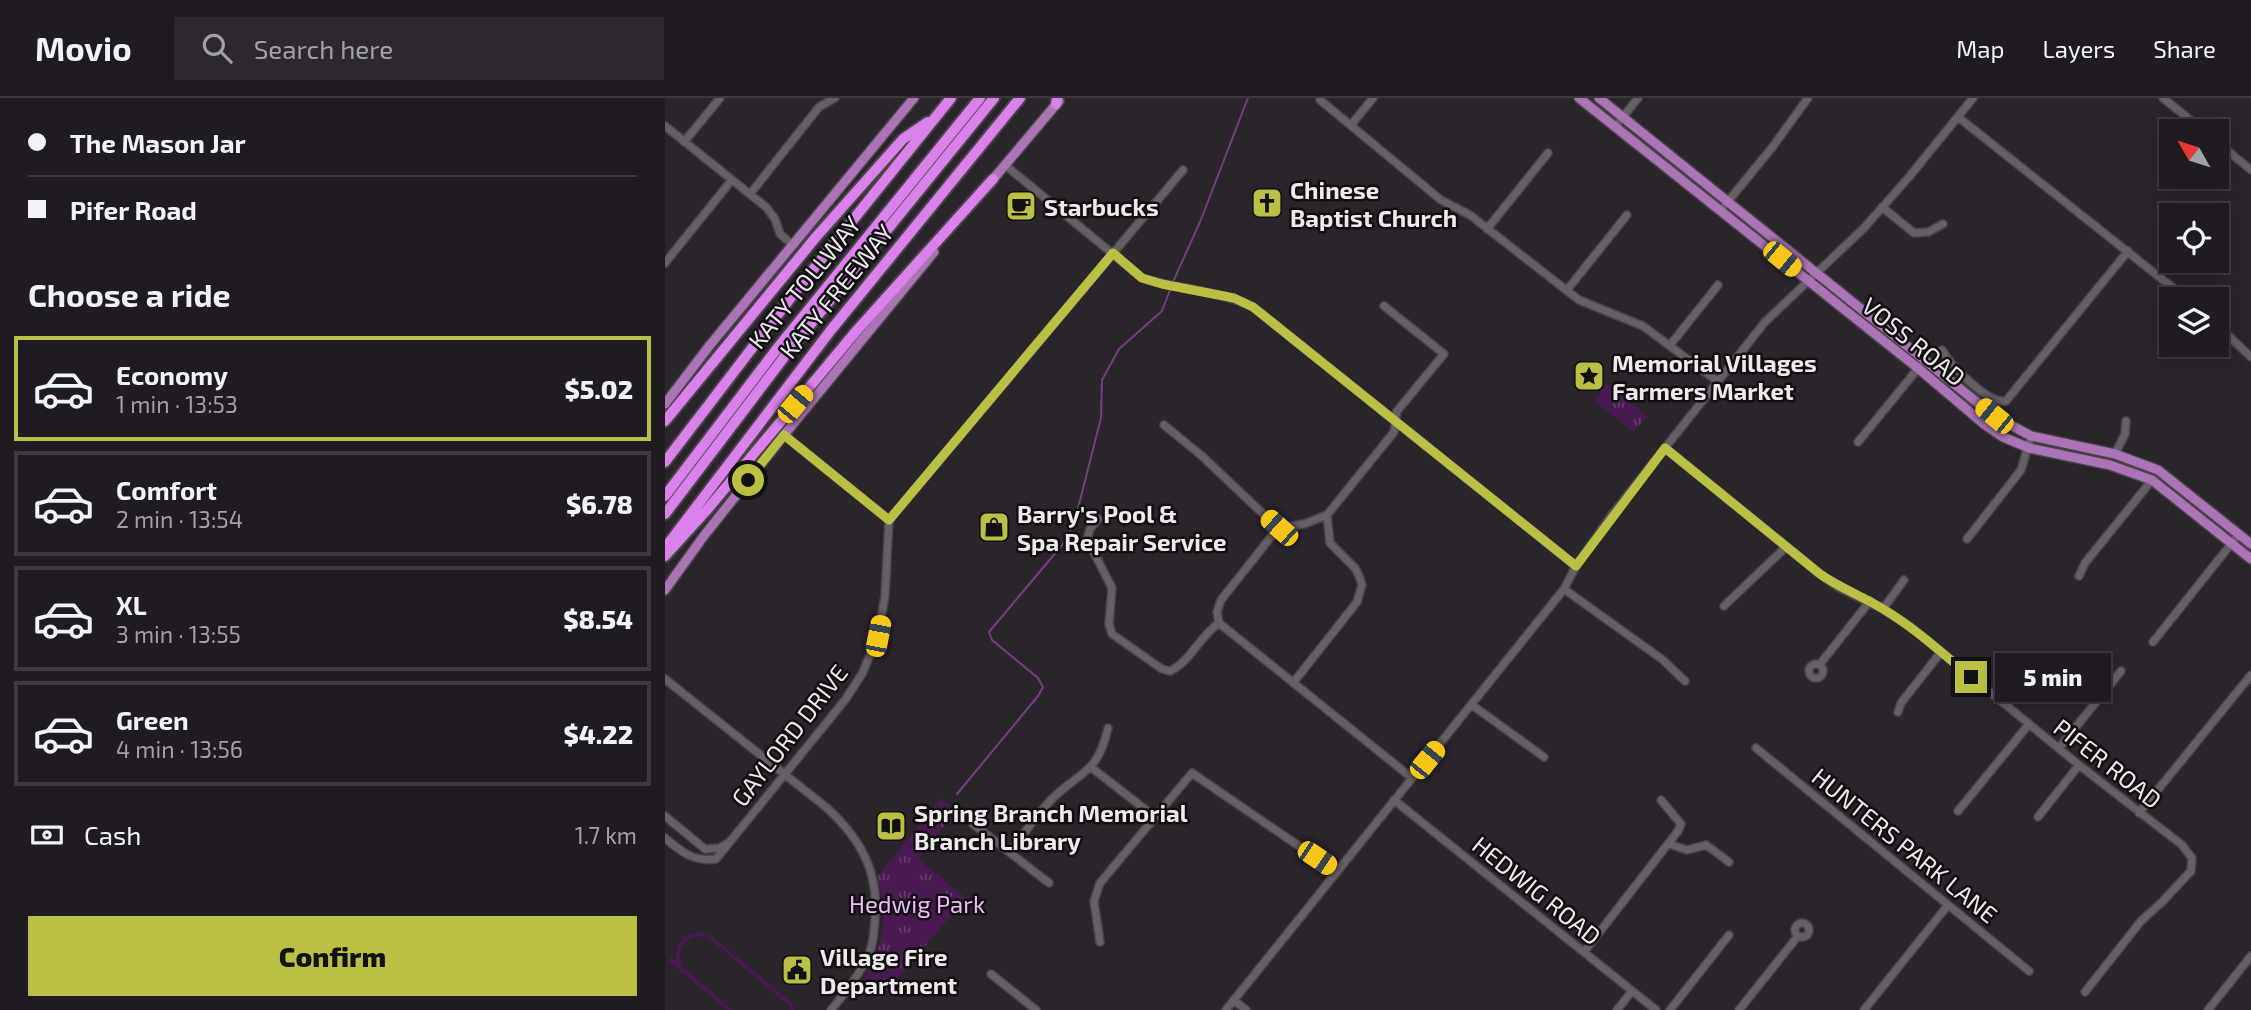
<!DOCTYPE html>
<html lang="en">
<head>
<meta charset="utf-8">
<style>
  :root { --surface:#201b20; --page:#2d282d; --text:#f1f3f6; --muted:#a2a1a5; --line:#3d393e; --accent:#bbc045 }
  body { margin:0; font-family:"Exo 2",sans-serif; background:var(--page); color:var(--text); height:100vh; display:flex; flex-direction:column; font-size:26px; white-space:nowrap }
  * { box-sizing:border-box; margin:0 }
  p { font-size:23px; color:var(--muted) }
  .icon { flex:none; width:38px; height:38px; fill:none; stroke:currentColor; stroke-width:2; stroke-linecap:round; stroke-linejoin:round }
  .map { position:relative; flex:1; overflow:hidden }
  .side { display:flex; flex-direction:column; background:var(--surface); width:665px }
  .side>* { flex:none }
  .hud { display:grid; align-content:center; height:154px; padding:0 28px; background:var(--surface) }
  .needle { width:46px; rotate:309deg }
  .controls { position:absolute; left:1494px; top:21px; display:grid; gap:14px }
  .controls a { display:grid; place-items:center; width:70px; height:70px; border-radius:0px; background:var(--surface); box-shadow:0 4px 18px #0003,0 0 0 2px var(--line); font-size:35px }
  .end { position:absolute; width:32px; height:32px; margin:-16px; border:9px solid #bbc045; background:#111; box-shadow:0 0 0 4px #111 }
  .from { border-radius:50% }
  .bubble { position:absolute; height:49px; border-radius:0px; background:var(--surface); box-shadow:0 4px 18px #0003,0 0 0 2px var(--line); font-size:23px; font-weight:800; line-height:49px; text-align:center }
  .car { position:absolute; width:21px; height:42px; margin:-21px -10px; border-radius:9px; box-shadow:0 0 5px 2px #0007; background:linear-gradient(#f5c518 24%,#345 0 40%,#f5c518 0 76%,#345 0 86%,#f5c518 0) }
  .hud b { display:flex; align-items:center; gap:24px; height:66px; font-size:26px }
  .hud b+b { border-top:2px solid var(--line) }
  .hud i { width:18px; height:18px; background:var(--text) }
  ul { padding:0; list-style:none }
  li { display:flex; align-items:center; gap:21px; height:105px; margin:0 14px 10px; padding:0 14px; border:4px solid var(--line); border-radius:0px }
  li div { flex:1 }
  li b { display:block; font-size:26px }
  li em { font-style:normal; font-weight:800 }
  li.active { border-color:var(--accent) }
  li>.icon { width:63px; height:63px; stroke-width:1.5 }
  h2 { padding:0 28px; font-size:32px; line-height:84px }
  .pay { display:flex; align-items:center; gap:18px; height:77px; padding:0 28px; font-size:26px }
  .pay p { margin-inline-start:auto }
  .action { display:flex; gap:14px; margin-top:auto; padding:14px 28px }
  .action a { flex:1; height:80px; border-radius:0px; background:var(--accent); color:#111; font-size:28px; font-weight:800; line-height:80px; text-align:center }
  header { display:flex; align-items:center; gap:42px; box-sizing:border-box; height:98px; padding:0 35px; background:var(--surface); border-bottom:2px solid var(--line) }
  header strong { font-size:33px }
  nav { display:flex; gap:38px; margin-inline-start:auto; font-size:24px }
  .search { width:490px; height:63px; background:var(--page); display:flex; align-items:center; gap:18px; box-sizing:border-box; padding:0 24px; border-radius:0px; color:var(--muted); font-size:26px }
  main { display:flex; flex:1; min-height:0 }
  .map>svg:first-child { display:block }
  .grass { fill:url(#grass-tufts) }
  .pitch { fill:#491a51 }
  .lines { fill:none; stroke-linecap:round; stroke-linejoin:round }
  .stream { stroke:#793c84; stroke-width:2 }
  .minor-casing { stroke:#474347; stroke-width:10 }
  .major-casing { stroke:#474347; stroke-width:12 }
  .highway-casing { stroke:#474347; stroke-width:14 }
  .minor { stroke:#655f66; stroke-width:7 }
  .major { stroke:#ac73b6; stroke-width:9 }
  .highway { stroke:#db81eb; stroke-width:10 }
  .route { stroke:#bbc045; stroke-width:9 }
  .labels { text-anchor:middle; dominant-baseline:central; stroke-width:5; stroke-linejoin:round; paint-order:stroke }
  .poi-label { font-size:24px; font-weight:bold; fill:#ede9ed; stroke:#110f11; text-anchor:start }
  .street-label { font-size:24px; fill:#ede9ed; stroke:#110f11 }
  .park-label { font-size:24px; fill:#eebcf7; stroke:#110f11 }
</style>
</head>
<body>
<header>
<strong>Movio</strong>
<div class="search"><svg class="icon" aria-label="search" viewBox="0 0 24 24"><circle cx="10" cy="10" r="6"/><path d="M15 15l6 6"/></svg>Search here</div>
<nav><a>Map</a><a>Layers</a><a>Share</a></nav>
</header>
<main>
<section class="side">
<div class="hud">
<b><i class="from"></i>The Mason Jar</b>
<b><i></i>Pifer Road</b>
</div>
<h2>Choose a ride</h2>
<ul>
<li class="active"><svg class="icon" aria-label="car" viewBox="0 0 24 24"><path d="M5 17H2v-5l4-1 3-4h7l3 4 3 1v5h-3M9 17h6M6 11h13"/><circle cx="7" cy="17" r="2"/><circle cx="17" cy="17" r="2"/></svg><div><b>Economy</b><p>1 min · 13:53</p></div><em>$5.02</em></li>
<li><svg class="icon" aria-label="car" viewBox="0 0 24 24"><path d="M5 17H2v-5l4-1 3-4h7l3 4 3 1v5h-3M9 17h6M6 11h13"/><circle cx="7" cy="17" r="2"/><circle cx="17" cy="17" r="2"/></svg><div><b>Comfort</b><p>2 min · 13:54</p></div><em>$6.78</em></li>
<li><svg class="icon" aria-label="car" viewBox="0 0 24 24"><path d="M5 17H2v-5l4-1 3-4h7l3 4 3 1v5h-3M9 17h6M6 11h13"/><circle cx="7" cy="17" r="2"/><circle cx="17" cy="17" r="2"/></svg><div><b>XL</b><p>3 min · 13:55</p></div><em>$8.54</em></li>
<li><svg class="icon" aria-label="car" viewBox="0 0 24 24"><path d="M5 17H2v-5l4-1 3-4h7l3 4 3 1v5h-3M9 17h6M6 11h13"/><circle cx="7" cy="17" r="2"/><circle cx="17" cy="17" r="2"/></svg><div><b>Green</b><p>4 min · 13:56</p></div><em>$4.22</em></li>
</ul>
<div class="pay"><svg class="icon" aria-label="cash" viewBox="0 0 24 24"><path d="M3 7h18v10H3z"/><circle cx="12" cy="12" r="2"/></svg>Cash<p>1.7 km</p></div>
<div class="action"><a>Confirm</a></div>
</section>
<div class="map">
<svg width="1586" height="912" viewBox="0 0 1586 912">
  <defs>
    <pattern id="grass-tufts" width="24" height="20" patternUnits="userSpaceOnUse" patternTransform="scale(1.75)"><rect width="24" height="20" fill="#491a51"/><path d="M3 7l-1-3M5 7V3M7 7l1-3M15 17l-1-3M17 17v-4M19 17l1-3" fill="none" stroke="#643b6a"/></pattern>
  </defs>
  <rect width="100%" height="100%" fill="#2a242b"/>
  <path class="grass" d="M942,286L982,318L969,334L929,303Z
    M276,700L291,713L253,761L301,800L214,902L195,886C219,849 224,822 212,779Z"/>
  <path class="pitch" d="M34,834L48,839L126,904L130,912H126L122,906L46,842C27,831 10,848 17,868L68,912H62L3,863L6,859L11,862C10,846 18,836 34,834Z"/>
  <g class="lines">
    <path class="stream" d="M507,186L535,124L583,0
      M292,696L373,598L378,589L373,580L327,542L324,534L398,446L409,426L436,320L437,282L454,251L497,213L505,192"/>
    <g class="minor-casing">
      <path id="minor" d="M1498,0L1539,33
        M655,2L776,102L805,117L914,202L978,228L1052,283
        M1293,19L1522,201
        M686,27L708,0
        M0,28L101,109L110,121L115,136L128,147
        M950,29L973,0
        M19,44L55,0
        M1552,44L1586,72
        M340,67L477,180C514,192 553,192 588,209L911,468
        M85,96L154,9L170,0
        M1217,109L1249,135L1263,134L1278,126
        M1055,113L1106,51L1143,0
        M822,131L883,55
        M0,165L66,83
        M902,192L962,117
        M1552,227L1586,259
        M1006,246L1053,187
        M1277,252C1286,268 1323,306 1341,303L1463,153
        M499,327L537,358L613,430
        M119,337L224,422
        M1193,344L1255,268
        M1000,350L1155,476L1173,489L1218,511L1247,530L1414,667L1517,747L1527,760L1526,773L1497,804L1476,823L1420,894
        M1450,356L1460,336L1461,323
        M662,417L639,426L613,430L556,502L552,514L554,525L747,680
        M433,421L425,431L422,441L447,490L444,526L447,536L497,571L505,573C523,566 536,537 554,525
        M1302,441L1356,372L1366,338
        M1414,478L1420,465L1487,382
        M899,491L998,562L1020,583
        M1059,508L1121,449
        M1218,511L1239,482
        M1488,544L1574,436
        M1144 573a7 7 0 1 1 14 0a7 7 0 1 1-14 0Z
        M1155,566L1205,503
        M0,581L162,710C196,741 214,774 210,820C209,831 209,843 205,853C196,875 181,894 166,912
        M628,585L692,504L697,487L694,478L690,470L665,445L662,417L729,334L732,313L779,256L719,208
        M807,607L879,659
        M1233,614L1236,605L1276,554
        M1091,650L1364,873
        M1394,650L1456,573
        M427,670L490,719
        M729,702L991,912
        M1293,713L1364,626
        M1474,715L1586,577
        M0,718L40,751
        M1373,719L1414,667
        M308,726L384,785
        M0,740C16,754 29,764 51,761L180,602L197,576L213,538L220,498L224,422L518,72
        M1004,746L1022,752L1041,747L1064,764
        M40,751L54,750L61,746
        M345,754C358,737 371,718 386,702C415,672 432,678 443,630
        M1130 832a7 7 0 1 1 14 0a7 7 0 1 1-14 0Z
        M435,844L429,803L435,785L527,675L672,774
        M919,854L1013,733L1016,726L996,702
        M326,876L371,912
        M569,902L581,912
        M561,912L899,491L911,468L946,418L1100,224L1199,130L1244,79L1308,0
        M952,912L967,893
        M1005,912L1064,837
        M1074,912L1133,838
        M1199,912L1283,807
        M1543,912L1586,858"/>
    </g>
    <g class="major-casing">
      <path id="major" d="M914,0L1254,271L1319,326L1338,339L1364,350L1445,367L1487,382L1586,461
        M934,0L1329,318L1366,338L1450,356L1493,372L1586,446
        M324,86L394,3
        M0,306L45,247L249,0
        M0,492L38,439L119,337L269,154"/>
    </g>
    <g class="highway-casing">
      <path id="highway" d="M391,6L392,0
        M0,323L151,139L238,41L263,24
        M0,364L130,194L286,0
        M0,398L111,252L315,0
        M0,416L123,254L329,0
        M0,450L166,232L355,0
        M0,458L41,413L193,231L328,81"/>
    </g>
    <use href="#minor" class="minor"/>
    <use href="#major" class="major"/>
    <use href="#highway" class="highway"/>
  </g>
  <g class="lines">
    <path class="route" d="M83,382L119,337L224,422L448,155L477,180L497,186L569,200L588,209L911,468L1000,350L1155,476C1175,490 1197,498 1218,511C1250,530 1277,555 1306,579"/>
  </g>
  <defs>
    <g id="church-square" transform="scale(1.575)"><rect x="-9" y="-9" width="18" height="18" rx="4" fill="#bbc045" stroke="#110f11"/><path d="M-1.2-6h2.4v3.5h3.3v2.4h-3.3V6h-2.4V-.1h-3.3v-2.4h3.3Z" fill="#111"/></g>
    <g id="cafe-square" transform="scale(1.575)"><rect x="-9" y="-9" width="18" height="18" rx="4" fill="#bbc045" stroke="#110f11"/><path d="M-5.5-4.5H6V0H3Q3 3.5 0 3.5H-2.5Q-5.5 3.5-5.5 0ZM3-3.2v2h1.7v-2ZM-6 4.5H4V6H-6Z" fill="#111"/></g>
    <g id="sight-square" transform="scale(1.575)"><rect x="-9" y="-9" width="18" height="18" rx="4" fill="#bbc045" stroke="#110f11"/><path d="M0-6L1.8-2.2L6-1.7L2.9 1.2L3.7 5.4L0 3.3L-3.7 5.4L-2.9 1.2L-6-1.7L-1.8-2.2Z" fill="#111"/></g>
    <g id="shop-square" transform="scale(1.575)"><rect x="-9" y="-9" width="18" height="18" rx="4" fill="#bbc045" stroke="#110f11"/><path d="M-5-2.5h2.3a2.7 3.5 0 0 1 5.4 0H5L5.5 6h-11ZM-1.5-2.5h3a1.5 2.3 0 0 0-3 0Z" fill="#111"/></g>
    <g id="library-square" transform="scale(1.575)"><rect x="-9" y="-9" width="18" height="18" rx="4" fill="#bbc045" stroke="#110f11"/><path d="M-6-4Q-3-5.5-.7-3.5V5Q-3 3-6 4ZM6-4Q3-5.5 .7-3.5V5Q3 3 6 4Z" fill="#111"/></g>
    <g id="civic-square" transform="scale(1.575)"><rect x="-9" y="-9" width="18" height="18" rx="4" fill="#bbc045" stroke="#110f11"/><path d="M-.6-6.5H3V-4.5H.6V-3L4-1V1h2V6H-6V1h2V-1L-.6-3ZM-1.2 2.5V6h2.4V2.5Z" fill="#111"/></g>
  </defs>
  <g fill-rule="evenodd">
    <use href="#church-square" x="602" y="105"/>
    <use href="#cafe-square" x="356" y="108"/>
    <use href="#sight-square" x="924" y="278"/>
    <use href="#shop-square" x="329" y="429"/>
    <use href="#library-square" x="226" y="728"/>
    <use href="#civic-square" x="132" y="872"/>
  </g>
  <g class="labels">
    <g class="poi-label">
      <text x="625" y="91">Chinese<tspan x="625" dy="28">Baptist Church</tspan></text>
      <text x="379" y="108">Starbucks</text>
      <text x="947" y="264">Memorial Villages<tspan x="947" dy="28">Farmers Market</tspan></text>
      <text x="352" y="415">Barry's Pool &amp;<tspan x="352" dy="28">Spa Repair Service</tspan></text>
      <text x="249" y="714">Spring Branch Memorial<tspan x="249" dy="28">Branch Library</tspan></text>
      <text x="155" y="858">Village Fire<tspan x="155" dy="28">Department</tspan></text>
    </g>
    <g class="street-label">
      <text transform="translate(139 184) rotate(-51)">KATY TOLLWAY</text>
      <text transform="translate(171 193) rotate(-51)">KATY FREEWAY</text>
      <text transform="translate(1249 243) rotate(39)">VOSS ROAD</text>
      <text transform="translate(124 637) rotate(-52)">GAYLORD DRIVE</text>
      <text transform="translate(1443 665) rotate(38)">PIFER ROAD</text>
      <text transform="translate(1240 747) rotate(39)">HUNTERS PARK LANE</text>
      <text transform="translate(872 792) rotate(39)">HEDWIG ROAD</text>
    </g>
    <g class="park-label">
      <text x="252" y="805">Hedwig Park</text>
    </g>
  </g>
</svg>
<div class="controls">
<a><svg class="needle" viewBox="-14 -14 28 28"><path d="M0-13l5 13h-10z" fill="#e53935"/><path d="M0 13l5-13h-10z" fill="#a2a1a5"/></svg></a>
<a><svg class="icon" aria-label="locate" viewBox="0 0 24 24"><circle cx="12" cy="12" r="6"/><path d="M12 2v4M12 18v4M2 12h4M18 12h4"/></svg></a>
<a><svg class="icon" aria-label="layers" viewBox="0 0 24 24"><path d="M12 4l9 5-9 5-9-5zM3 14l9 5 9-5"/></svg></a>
</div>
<i class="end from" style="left:83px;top:382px"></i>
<i class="end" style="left:1306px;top:579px"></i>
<div class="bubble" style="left:1330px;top:555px;width:116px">5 min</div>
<i class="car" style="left:1117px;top:161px;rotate:129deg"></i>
<i class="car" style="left:130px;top:306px;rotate:40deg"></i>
<i class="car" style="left:1329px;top:318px;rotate:309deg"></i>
<i class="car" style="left:614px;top:430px;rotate:312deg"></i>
<i class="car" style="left:213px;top:538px;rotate:11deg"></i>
<i class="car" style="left:762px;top:662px;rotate:39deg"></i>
<i class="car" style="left:652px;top:760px;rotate:124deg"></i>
</div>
</main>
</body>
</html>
